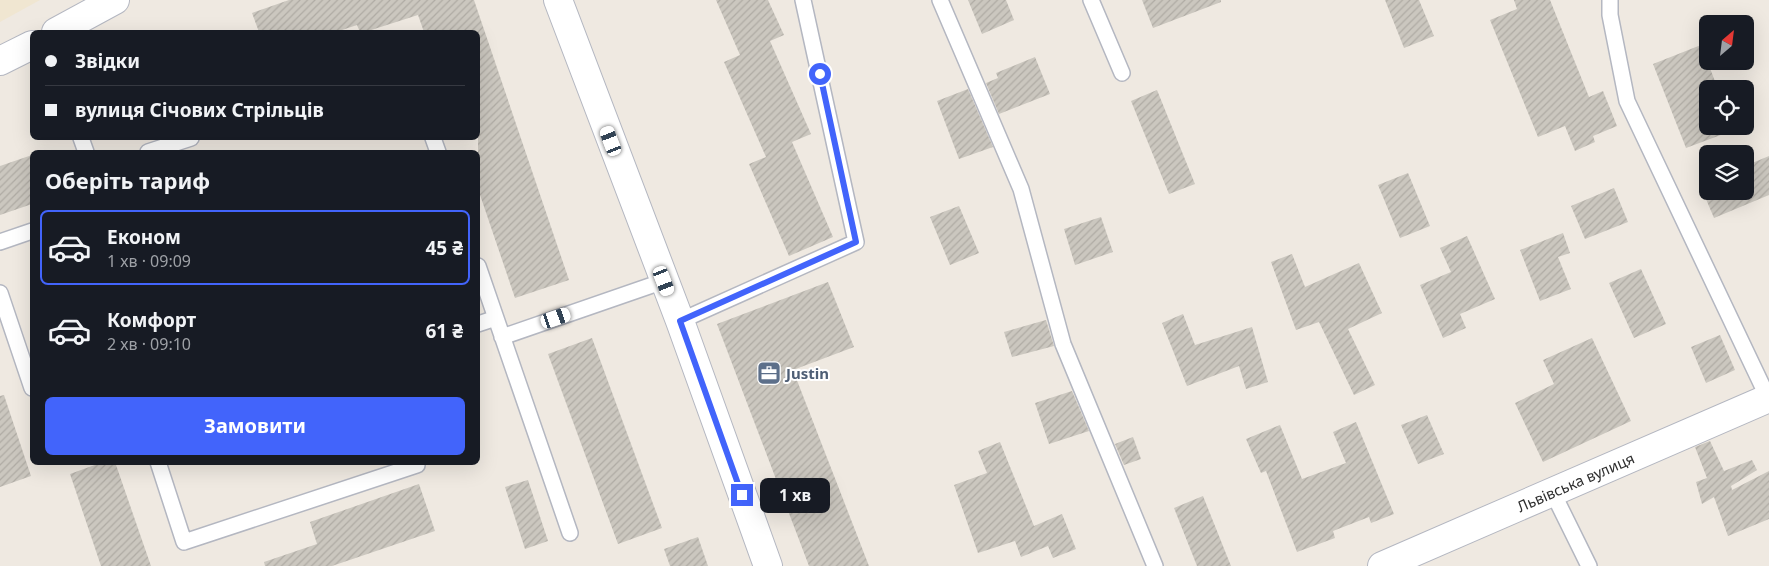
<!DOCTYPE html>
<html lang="uk">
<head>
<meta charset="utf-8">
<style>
  :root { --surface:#171b24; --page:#20242c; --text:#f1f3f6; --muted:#9ea1a6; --line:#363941; --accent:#4264fb }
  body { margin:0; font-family:"Noto Sans",sans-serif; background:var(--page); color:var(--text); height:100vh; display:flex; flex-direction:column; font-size:19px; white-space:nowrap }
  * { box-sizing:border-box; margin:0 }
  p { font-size:16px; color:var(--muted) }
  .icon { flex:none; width:28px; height:28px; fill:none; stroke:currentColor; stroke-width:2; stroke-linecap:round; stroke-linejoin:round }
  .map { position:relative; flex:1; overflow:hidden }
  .sheet { position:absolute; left:30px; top:150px; width:450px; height:315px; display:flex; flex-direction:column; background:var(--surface); border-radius:8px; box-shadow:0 5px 20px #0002 }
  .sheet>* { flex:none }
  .banner { position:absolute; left:30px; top:30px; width:450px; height:110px; border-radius:8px; box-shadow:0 5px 20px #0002; display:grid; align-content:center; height:110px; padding:0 15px; background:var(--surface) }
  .needle { width:32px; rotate:28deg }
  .controls { position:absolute; left:1699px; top:15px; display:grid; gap:10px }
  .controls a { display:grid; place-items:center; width:55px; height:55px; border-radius:8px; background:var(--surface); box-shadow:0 5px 20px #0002; font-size:25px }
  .end { position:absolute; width:22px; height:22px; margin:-11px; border:6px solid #4264fb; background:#fff; box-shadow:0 0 0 2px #fff }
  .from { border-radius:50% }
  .bubble { position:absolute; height:35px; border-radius:8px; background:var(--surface); box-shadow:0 5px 20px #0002; font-size:16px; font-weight:700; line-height:35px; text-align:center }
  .car { position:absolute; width:15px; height:30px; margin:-15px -8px; border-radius:6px; box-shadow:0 0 4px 1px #0007; background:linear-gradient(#fff 24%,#345 0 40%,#fff 0 76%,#345 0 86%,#fff 0) }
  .banner b { display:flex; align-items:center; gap:18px; height:48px; font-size:19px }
  .banner b+b { border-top:1px solid var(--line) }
  .banner i { width:12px; height:12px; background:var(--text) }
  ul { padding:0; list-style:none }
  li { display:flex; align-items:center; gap:15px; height:75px; margin:0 10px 8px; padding:0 5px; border:2px solid transparent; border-radius:8px }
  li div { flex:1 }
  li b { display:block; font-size:19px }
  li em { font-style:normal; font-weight:700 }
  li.selected { border-color:var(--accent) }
  li>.icon { width:45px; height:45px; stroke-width:1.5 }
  h2 { padding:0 15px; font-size:22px; line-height:60px }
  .button { display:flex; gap:10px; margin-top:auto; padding:10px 15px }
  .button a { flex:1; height:58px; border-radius:8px; background:var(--accent); color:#fff; font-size:20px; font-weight:700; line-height:58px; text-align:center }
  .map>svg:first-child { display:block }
  .education { fill:#f0e6d1 }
  .building { fill:url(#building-hatch) }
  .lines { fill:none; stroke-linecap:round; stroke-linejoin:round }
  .service-casing { stroke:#b4b7c1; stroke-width:18 }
  .minor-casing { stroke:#b4b7c1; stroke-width:30 }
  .tertiary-casing { stroke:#b4b7c1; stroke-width:30 }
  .secondary-casing { stroke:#b4b7c1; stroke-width:30 }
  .service { stroke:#fff; stroke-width:15 }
  .minor { stroke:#fff; stroke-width:28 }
  .tertiary { stroke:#fff; stroke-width:28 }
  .secondary { stroke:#fff; stroke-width:28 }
  .route { stroke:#4264fb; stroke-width:6 }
  .labels { text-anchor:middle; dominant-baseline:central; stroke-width:4; stroke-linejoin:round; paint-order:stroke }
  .service-label { font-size:15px; font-weight:bold; fill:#4e5e75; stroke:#fff; text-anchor:start }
  .street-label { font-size:15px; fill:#2e2e2e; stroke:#fff }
</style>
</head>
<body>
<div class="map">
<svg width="1769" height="566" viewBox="0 0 1769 566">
  <defs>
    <pattern id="building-hatch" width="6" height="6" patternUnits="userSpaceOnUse" patternTransform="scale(1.25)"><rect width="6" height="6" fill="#cbc7bf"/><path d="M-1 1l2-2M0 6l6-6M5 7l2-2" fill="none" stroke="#afaba4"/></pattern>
  </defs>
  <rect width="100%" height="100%" fill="#efe9e1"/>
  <path class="education" d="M0,0H40L0,22Z"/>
  <path class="building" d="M289,0H474L569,280L515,298L478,189V32H424L418,15L365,32H360L357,25L336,32H259L252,13Z
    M716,0H768L784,35L770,41L811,134L792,142L833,237L789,256L749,164L766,157L724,62L740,55Z
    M968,0H1006L1014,20L982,34Z
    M1142,0H1221V2L1153,28Z
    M1385,0H1419L1434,36L1404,48Z
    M1514,0H1550L1589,97L1603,91L1617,126L1593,136L1595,142L1575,151L1565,126L1538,137L1490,20L1517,9Z
    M1701,45L1718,89H1708V126H1733L1734,130L1686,148L1653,64Z
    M1035,57L1050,94L999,114L986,83L998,78L996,73Z
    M968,89L993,147L959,159L937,101Z
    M1157,90L1195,184L1169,194L1131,101Z
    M32,155V204L0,215V166Z
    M1769,156V195L1714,218L1700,185L1708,182V191H1745V166Z
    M1408,173L1430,226L1400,238L1378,185Z
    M1614,188L1628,222L1585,239L1571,206Z
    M959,206L979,253L950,265L930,217Z
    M1101,217L1113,252L1075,265L1064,229Z
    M1563,233L1570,253L1558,257L1571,289L1540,301L1520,250Z
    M1467,236L1495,299L1460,314L1466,328L1443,338L1420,285L1451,272L1440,248Z
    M1292,254L1305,287L1359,263L1382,313L1348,329L1375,385L1354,395L1319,322L1296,330L1271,262Z
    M1641,269L1666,324L1634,338L1609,283Z
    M828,282L854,347L793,370L869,566H809L717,324Z
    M1183,314L1195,345L1252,327L1268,382L1246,389L1239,366L1187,386L1162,323Z
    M1046,320L1054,346L1012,357L1004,332Z
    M1720,335L1735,370L1706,383L1691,347Z
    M592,338L662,528L618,544L548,354Z
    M1592,338L1631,421L1543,462L1515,403L1554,384L1543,360Z
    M1072,391L1089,431L1049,444L1035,403Z
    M4,395L31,476L0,487V396Z
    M1427,415L1444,454L1418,464L1401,425Z
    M1356,422L1394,514L1371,523L1369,517L1333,531L1335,538L1297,552L1266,471L1261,473L1246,439L1280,425L1302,479L1346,463L1333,432Z
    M1133,437L1141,459L1124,465L1115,444Z
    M1710,441L1724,471L1752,460L1757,470L1731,486L1732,490L1769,471V519L1728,536L1714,497L1702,504L1696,482L1707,478L1695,447Z
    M1000,442L1034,526L1062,514L1076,549L1053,558L1048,546L1021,557L1015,541L978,553L954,485L987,473L978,451Z
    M103,462H115L151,566H101L70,474Z
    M528,480L548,541L525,549L505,487Z
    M419,484L435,531L332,566H265L264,562L317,544L310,522Z
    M1203,496L1231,566H1197L1174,508Z
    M698,537L708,566H670L664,549Z"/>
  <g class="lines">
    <g class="service-casing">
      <path id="service" d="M940,0L1021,189L1063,344L1155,566
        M1091,0L1122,73
        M1610,0V15L1627,101L1768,398
        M81,138L86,152
        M433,138L438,152
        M148,152L191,138
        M0,242L32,231
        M478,266L570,533
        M0,293L32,388
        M680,321L856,242L803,0
        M478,324L496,318
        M502,337L664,281
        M158,462L184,542L417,465V462
        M1552,491L1589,566"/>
    </g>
    <g class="minor-casing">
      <path id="minor" d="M56,32L115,0
        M0,61L32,45"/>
    </g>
    <g class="tertiary-casing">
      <path id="tertiary" d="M558,0L680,321L768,566"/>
    </g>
    <g class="secondary-casing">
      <g id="secondary">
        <path id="s1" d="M1382,566L1769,398"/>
      </g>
    </g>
    <use href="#service" class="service"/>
    <use href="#minor" class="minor"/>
    <use href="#tertiary" class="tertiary"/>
    <use href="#secondary" class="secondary"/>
  </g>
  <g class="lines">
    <path class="route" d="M742,495L680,321L856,242L820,74"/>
  </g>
  <defs>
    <g id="office-square" transform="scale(1.25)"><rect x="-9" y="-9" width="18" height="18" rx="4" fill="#5c6f8a" stroke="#fff"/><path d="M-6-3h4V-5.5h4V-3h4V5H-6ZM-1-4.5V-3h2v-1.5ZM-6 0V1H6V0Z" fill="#fff"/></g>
  </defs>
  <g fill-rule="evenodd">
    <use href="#office-square" x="769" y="373"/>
  </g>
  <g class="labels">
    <g class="service-label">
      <text x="786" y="373">Justin</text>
    </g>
    <g class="street-label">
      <text stroke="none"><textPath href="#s1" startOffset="211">Львівська вулиця</textPath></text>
    </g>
  </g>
</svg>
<div class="controls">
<a><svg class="needle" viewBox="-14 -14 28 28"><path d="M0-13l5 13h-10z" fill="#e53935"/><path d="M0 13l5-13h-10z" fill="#9ea1a6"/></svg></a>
<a><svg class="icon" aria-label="locate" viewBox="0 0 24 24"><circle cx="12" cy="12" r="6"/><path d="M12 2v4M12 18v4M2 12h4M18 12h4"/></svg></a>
<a><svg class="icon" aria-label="layers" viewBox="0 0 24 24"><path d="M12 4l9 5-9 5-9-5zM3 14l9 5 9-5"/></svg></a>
</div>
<i class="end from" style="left:820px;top:74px"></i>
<i class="end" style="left:742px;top:495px"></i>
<div class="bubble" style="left:760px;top:478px;width:70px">1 хв</div>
<i class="car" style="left:611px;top:141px;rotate:339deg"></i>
<i class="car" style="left:664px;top:281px;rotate:159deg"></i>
<i class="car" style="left:556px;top:318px;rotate:71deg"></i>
<div class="banner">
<b><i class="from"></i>Звідки</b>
<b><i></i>вулиця Січових Стрільців</b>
</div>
<section class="sheet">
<h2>Оберіть тариф</h2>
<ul>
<li class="selected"><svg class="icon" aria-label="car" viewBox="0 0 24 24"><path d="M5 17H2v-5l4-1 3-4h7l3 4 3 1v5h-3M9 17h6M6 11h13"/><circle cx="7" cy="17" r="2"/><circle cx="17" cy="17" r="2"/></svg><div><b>Економ</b><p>1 хв · 09:09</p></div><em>45 ₴</em></li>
<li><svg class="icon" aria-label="car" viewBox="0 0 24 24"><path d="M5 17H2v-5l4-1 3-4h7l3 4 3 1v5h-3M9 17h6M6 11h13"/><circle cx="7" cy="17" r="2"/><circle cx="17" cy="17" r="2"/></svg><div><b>Комфорт</b><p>2 хв · 09:10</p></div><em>61 ₴</em></li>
</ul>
<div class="button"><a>Замовити</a></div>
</section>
</div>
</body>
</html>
